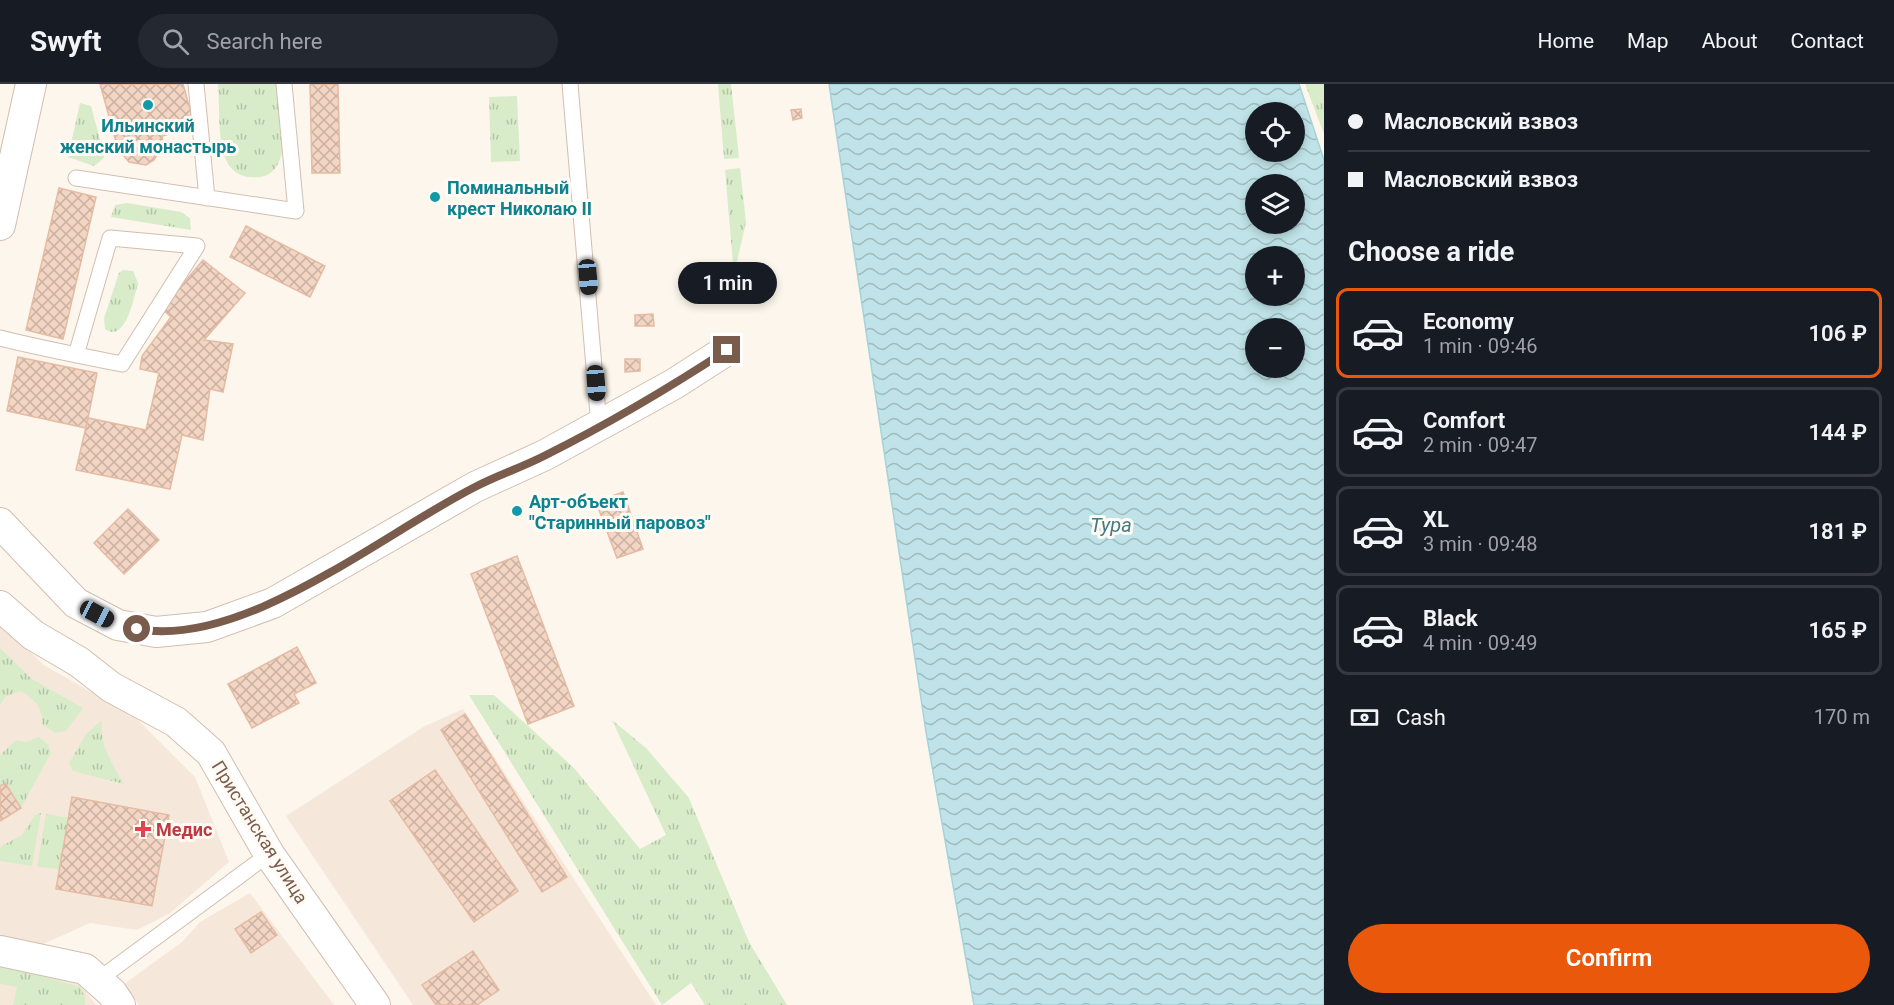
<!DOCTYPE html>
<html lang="en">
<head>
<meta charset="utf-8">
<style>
  :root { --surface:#171b24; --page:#242831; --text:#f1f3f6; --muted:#9ea1a6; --line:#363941; --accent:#ea580c }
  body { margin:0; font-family:Roboto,sans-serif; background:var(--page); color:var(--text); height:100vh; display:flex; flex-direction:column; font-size:22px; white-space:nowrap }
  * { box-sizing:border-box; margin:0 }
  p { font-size:20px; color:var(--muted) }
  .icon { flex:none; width:33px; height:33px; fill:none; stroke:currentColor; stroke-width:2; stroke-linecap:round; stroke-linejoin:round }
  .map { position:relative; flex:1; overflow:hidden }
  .details { display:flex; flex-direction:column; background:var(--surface); width:570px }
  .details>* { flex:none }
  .guide { display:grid; align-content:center; height:132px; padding:0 24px; background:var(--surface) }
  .buttons { position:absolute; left:1245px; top:18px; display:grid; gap:12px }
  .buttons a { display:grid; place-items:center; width:60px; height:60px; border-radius:50%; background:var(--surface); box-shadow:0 3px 9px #0003; font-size:30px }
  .end { position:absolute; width:27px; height:27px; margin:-14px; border:8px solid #7a5c4d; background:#fff; box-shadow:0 0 0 3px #fff }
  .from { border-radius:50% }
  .bubble { position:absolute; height:42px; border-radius:21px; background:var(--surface); box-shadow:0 3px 9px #0003; font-size:20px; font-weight:600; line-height:42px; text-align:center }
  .car { position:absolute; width:18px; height:36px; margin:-18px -9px; border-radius:8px; box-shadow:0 0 4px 2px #0007; background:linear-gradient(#222 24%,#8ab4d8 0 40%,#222 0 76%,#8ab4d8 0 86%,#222 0) }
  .guide b { display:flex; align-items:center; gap:21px; height:57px; font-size:22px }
  .guide b+b { border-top:2px solid var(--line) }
  .guide i { width:15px; height:15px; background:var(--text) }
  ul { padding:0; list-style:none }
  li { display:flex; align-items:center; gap:18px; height:90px; margin:0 12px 9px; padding:0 12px; border:3px solid var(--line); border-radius:12px }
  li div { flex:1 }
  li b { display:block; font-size:22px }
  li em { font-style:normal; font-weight:600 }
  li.selected { border-color:var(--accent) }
  li>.icon { width:54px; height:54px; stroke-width:1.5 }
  h2 { padding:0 24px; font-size:27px; line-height:72px }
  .pay { display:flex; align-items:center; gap:15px; height:66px; padding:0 24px; font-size:22px }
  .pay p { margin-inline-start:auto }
  .action { display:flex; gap:12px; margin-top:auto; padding:12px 24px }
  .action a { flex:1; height:69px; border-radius:36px; background:var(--accent); color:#fff; font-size:24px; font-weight:600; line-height:69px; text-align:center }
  header { display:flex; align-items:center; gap:36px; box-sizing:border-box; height:84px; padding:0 30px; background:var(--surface); border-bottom:2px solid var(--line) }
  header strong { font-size:28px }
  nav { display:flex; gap:33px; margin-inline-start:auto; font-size:21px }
  .search { width:420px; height:54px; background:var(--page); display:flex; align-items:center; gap:15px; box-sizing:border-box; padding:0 21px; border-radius:33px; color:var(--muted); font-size:22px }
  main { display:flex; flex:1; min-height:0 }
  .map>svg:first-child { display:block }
  .residential { fill:#f5e8da }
  .grass { fill:url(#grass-tufts) }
  .water { fill:url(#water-waves); stroke:#a5d3da; stroke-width:1.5; fill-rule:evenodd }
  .building { fill:url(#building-cross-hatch); stroke:#e6bba3; stroke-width:1.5 }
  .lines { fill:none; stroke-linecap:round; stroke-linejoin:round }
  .lane-casing { stroke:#d1beb0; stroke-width:17 }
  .street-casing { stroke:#d1beb0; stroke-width:32 }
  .lane { stroke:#fff; stroke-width:15 }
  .street { stroke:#fff; stroke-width:30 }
  .route { stroke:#7a5c4d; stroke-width:8 }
  .culture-dot { fill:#0f9aa8; stroke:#fffaf3; stroke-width:2 }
  .health-dot { fill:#e0444e; stroke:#fffaf3; stroke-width:2 }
  .labels { text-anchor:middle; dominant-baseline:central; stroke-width:6; stroke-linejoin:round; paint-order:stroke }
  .culture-label { font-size:18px; font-weight:bold; fill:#0d838f; stroke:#fffaf3; text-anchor:start }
  .health-label { font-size:18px; font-weight:bold; fill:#be3a42; stroke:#fffaf3; text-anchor:start }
  .street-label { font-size:18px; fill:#7a5c4d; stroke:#fffaf3 }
  .water-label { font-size:20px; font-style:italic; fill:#437c86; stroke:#fffaf3 }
</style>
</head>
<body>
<header>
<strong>Swyft</strong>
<div class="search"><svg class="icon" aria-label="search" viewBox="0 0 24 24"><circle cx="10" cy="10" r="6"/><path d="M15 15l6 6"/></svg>Search here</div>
<nav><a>Home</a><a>Map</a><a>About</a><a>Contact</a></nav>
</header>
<main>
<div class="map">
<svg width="1324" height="921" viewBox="0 0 1324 921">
  <defs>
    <pattern id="grass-tufts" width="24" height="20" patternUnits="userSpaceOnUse" patternTransform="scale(1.5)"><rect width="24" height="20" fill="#d8ecc9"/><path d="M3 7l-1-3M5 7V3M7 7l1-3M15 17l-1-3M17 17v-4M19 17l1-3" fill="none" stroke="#b4c2a5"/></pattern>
    <pattern id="water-waves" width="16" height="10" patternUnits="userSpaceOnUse" patternTransform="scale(1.5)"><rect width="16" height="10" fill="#bfe3e8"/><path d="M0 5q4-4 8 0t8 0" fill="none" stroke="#a0bbbe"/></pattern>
    <pattern id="building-cross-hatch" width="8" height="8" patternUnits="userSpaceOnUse" patternTransform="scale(1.5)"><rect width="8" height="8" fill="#f3d5c3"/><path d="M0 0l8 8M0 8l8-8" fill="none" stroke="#cab0a1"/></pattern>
  </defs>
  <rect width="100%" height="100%" fill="#fdf6ec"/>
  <path class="residential" d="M0,540L44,581L136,634L195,693L229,778L169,830L137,846L90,839L39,862L0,853Z
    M463,625L656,921H413L286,732L425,642Z
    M250,809L334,921H139L124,900L182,858L200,838Z
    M0,878L81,901L96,921H0Z"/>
  <path class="grass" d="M218,0H279C281,28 298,99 249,93C239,92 231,86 227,78C217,56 220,24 218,0Z
    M718,0H731L739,74L724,75Z
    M1305,0H1324V50Z
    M517,12L520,77L491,78L489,13Z
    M80,19L91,22L103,67L104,74L94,82L68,73Z
    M740,84L746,138L734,191L725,86Z
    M127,119L181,128L190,134L191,146L111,133L115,121Z
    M123,186L133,187L138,199C134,212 126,260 105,245L104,234L119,189Z
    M0,564L32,595L83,624L66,647L55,649L42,640C43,623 35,615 20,607L5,613L0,621Z
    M469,611H494L574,684L640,765L666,751L612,636L646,664L689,714L749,858L787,921H705L691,899L662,921Z
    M102,636C99,661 112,679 124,700L73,687L69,679L87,649Z
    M39,653L48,660L51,669L21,724L5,699L0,702V671L16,656L26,658Z
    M41,729L32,782L0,777V763L22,751L35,731Z
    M46,730L69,734L59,785L37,783Z
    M0,880L80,903L85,912V921H13L17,903L0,900Z"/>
  <path class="water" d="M829,0H1299L1324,76V921H974L926,648ZM1256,28H1294V68H1256ZM1256,100H1294V140H1256ZM1256,172H1294V212H1256ZM1256,244H1294V284H1256Z"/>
  <path class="building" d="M100,0H183L195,43L162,52L163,61L154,76L146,81L129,78L118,65Z
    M310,0H338L340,89H312Z
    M801,25L802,34L793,36L791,26Z
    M59,104L96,113L63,255L26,246Z
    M246,142L325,182L310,213L230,173Z
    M203,176L245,209L204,256L233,260L223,308L210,305L203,356L182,351L170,405L76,386L88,334L146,346L159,289L140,285L142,272L171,233L162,225Z
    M653,230L654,242H635V231Z
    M18,273L97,289L86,344L7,327Z
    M625,275H640V287L625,288Z
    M623,408L643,465L617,474L596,418Z
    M128,425L159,456L124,490L94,459Z
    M517,472L574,622L528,640L471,490Z
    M297,563L316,599L294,610L299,619L252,644L228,600Z
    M465,630L567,793L542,808L441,646Z
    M435,686L518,807L474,838L390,717Z
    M5,699L21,724L0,737V702Z
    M72,713L169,731L152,822L56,805Z
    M261,828L277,851L251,869L235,845Z
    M473,867L499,906L477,921H436L422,901Z"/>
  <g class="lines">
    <g class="lane-casing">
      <path id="lane" d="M196,0L207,114
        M570,0L599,342
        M76,94L296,127L284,0
        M0,254C40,264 81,272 122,280L197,162L110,154L76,271
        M98,896L269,770"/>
    </g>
    <g class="street-casing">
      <path id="street" d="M0,141L31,0
        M0,439L76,519L118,541L156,548L207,543L273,519L475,403L545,371L674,300L727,266
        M0,522L33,551L79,578L111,603L176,638L211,669L269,770L375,921
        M0,867L85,885L112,909L120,921"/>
    </g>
    <use href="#lane" class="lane"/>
    <use href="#street" class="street"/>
  </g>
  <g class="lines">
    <path class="route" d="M137,545C243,565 382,450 475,403C498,391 523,383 546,371C608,340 669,304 727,266"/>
  </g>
  <g class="culture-dot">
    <circle cx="148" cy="21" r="6"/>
    <circle cx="435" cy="113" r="6"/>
    <circle cx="517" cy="427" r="6"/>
  </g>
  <path class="health-dot" d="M140 736h6v6h6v6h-6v6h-6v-6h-6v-6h6z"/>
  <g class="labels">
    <g class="culture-label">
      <text x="148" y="41" text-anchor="middle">Ильинский<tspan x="148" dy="21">женский монастырь</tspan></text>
      <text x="447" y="103">Поминальный<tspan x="447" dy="21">крест Николаю II</tspan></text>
      <text x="529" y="417">Арт-объект<tspan x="529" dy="21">"Старинный паровоз"</tspan></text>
    </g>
    <g class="health-label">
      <text x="156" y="745">Медис</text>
    </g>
    <g class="street-label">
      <text transform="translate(260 748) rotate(58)">Пристанская улица</text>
    </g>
    <g class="water-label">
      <text x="1111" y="441">Тура</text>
    </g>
  </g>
</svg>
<div class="buttons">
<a><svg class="icon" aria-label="locate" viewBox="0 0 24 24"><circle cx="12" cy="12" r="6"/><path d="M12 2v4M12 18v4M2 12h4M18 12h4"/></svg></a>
<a><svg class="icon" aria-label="layers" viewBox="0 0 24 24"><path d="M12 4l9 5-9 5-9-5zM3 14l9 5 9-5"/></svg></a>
<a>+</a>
<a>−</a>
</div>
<i class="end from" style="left:137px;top:545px"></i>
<i class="end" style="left:727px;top:266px"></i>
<div class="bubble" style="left:678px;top:178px;width:99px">1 min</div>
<i class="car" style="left:588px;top:193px;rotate:175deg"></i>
<i class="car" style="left:596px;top:299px;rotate:176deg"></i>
<i class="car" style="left:97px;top:530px;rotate:118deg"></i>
</div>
<section class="details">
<div class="guide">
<b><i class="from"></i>Масловский взвоз</b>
<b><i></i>Масловский взвоз</b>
</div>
<h2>Choose a ride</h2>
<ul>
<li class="selected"><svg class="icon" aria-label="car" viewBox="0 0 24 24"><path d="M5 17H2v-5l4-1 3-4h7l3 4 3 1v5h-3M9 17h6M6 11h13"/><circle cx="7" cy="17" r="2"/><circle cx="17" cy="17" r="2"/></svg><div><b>Economy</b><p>1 min · 09:46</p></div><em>106 ₽</em></li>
<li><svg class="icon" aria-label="car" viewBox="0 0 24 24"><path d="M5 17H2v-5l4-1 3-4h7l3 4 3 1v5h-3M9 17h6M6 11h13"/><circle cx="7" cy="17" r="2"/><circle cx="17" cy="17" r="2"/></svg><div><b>Comfort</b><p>2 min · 09:47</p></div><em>144 ₽</em></li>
<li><svg class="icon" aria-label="car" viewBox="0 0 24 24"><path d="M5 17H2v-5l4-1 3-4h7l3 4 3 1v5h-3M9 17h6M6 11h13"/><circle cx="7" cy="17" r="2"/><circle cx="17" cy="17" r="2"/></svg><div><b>XL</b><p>3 min · 09:48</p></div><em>181 ₽</em></li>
<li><svg class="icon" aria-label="car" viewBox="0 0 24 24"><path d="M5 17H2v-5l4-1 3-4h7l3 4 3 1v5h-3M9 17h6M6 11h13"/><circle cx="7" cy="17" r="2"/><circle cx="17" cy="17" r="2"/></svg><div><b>Black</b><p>4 min · 09:49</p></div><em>165 ₽</em></li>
</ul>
<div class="pay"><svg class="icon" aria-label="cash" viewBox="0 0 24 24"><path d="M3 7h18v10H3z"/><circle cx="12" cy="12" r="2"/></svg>Cash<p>170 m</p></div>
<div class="action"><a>Confirm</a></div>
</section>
</main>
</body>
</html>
